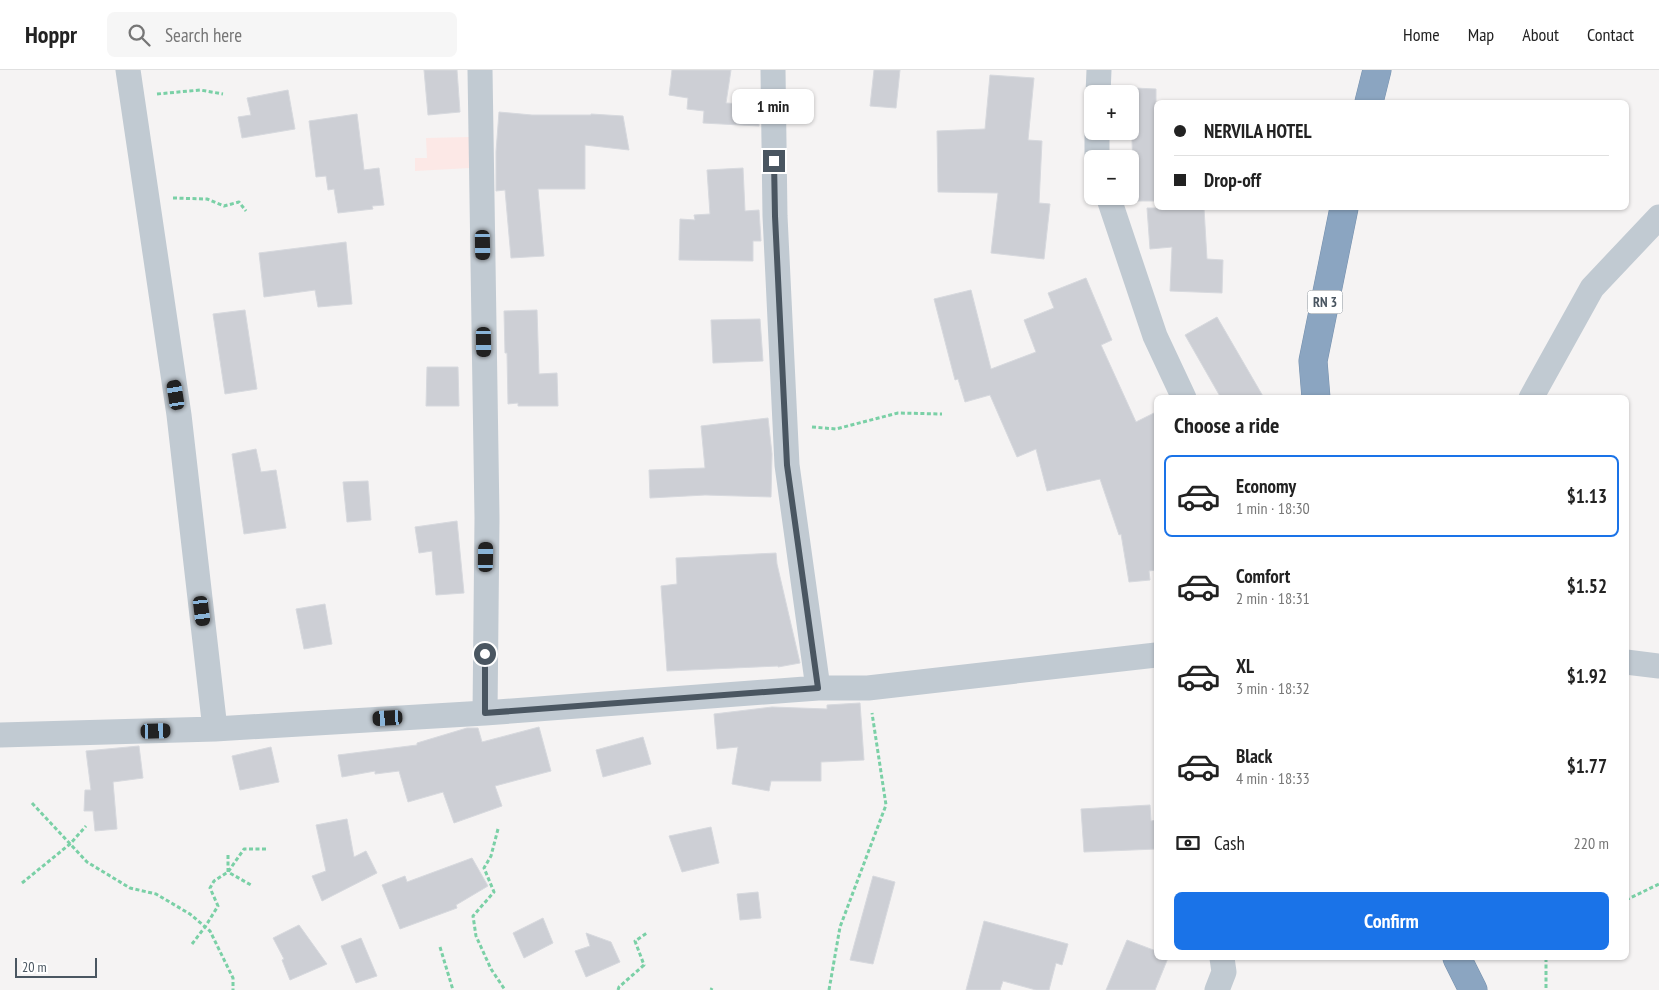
<!DOCTYPE html>
<html lang="en">
<head>
<meta charset="utf-8">
<style>
  :root { --surface:#fff; --page:#f6f6f6; --text:#222; --muted:#767676; --line:#e0e0e0; --accent:#1a73e8 }
  body { margin:0; font-family:"PT Sans Narrow",sans-serif; background:var(--page); color:var(--text); height:100vh; display:flex; flex-direction:column; font-size:19px; white-space:nowrap }
  * { box-sizing:border-box; margin:0 }
  p { font-size:16px; color:var(--muted) }
  .icon { flex:none; width:28px; height:28px; fill:none; stroke:currentColor; stroke-width:2; stroke-linecap:round; stroke-linejoin:round }
  .map { position:relative; flex:1; overflow:hidden }
  .side { position:absolute; left:1154px; top:325px; width:475px; height:565px; display:flex; flex-direction:column; background:var(--surface); border-radius:8px; box-shadow:0 1px 4px #0004 }
  .side>* { flex:none }
  .banner { position:absolute; left:1154px; top:30px; width:475px; height:110px; border-radius:8px; box-shadow:0 1px 4px #0004; display:grid; align-content:center; height:110px; padding:0 20px; background:var(--surface) }
  .controls { position:absolute; left:1084px; top:15px; display:grid; gap:10px }
  .controls a { display:grid; place-items:center; width:55px; height:55px; border-radius:8px; background:var(--surface); box-shadow:0 1px 4px #0004; font-size:25px }
  .scale { position:absolute; left:15px; bottom:12px; width:82px; box-sizing:border-box; padding-left:5px; border:2px solid #4a5661; border-top:0; font-size:14px; line-height:18px; white-space:nowrap; color:#4a5661; -webkit-text-stroke:4px #fff; paint-order:stroke }
  .end { position:absolute; width:22px; height:22px; margin:-11px; border:6px solid #4a5661; background:#fff; box-shadow:0 0 0 2px #fff }
  .from { border-radius:50% }
  .bubble { position:absolute; height:35px; border-radius:8px; background:var(--surface); box-shadow:0 1px 4px #0004; font-size:16px; font-weight:700; line-height:35px; text-align:center }
  .car { position:absolute; width:15px; height:30px; margin:-15px -8px; border-radius:6px; box-shadow:0 0 4px 1px #0007; background:linear-gradient(#222 24%,#8ab4d8 0 40%,#222 0 76%,#8ab4d8 0 86%,#222 0) }
  .banner b { display:flex; align-items:center; gap:18px; height:48px; font-size:19px }
  .banner b+b { border-top:1px solid var(--line) }
  .banner i { width:12px; height:12px; background:var(--text) }
  ul { padding:0; list-style:none }
  li { display:flex; align-items:center; gap:15px; height:82px; margin:0 10px 8px; padding:0 10px; border:2px solid transparent; border-radius:8px }
  li div { flex:1 }
  li b { display:block; font-size:19px }
  li em { font-style:normal; font-weight:700 }
  li.active { border-color:var(--accent) }
  li>.icon { width:45px; height:45px; stroke-width:1.5 }
  h2 { padding:0 20px; font-size:22px; line-height:60px }
  .pay { display:flex; align-items:center; gap:12px; height:55px; padding:0 20px; font-size:19px }
  .pay p { margin-inline-start:auto }
  .primary-button { display:flex; gap:10px; margin-top:auto; padding:10px 20px }
  .primary-button a { flex:1; height:58px; border-radius:8px; background:var(--accent); color:#fff; font-size:20px; font-weight:700; line-height:58px; text-align:center }
  header { display:flex; align-items:center; gap:30px; box-sizing:border-box; height:70px; padding:0 25px; background:var(--surface); border-bottom:1px solid var(--line) }
  header strong { font-size:24px }
  nav { display:flex; gap:28px; margin-inline-start:auto; font-size:18px }
  .search { width:350px; height:45px; background:var(--page); display:flex; align-items:center; gap:12px; box-sizing:border-box; padding:0 18px; border-radius:8px; color:var(--muted); font-size:19px }
  .map>svg:first-child { display:block }
  .medical { fill:#fce8e6 }
  .building { fill:#cdcfd5; stroke:#d7d9de }
  .lines { fill:none; stroke-linecap:round; stroke-linejoin:round }
  .highway-casing { stroke:#7690ad; stroke-width:29 }
  .path { stroke:#7ad0a6; stroke-width:3; stroke-dasharray:4 2.5; stroke-linecap:butt }
  .street { stroke:#c1cad2; stroke-width:25 }
  .highway { stroke:#8ba5c1; stroke-width:28 }
  .route { stroke:#4a5661; stroke-width:6 }
  .labels { text-anchor:middle; dominant-baseline:central; stroke-width:5; stroke-linejoin:round; paint-order:stroke }
  .shield { fill:#fff; stroke:#808990; stroke-width:1 }
  .shield-label { font-size:14px; font-weight:bold; fill:#4a5661 }
</style>
</head>
<body>
<header>
<strong>Hoppr</strong>
<div class="search"><svg class="icon" aria-label="search" viewBox="0 0 24 24"><circle cx="10" cy="10" r="6"/><path d="M15 15l6 6"/></svg>Search here</div>
<nav><a>Home</a><a>Map</a><a>About</a><a>Contact</a></nav>
</header>
<div class="map">
<svg width="1659" height="920" viewBox="0 0 1659 920">
  <rect width="100%" height="100%" fill="#f5f3f3"/>
  <path class="medical" d="M469,67L470,98L415,101V88H427L426,68Z"/>
  <path class="building" d="M424,0H457L460,42L428,45Z
    M672,0H731L726,33L759,35V56L703,53L704,41L687,39L688,28L669,25Z
    M874,0H900L896,38L870,36Z
    M990,5L1034,8L1028,70L1042,71L1039,133L1050,134L1044,189L991,183L998,123L938,122L937,61L985,59Z
    M1134,18L1156,19V131H1134L1132,70Z
    M288,20L295,59L242,68L238,47L251,45L247,28Z
    M499,42L532,45H591V44L623,46L629,80L585,75V119H538L544,186L511,188L505,120L496,121V82Z
    M357,44L364,100L379,98L384,135L372,136L373,139L338,143L334,119L328,120L326,106L316,107L309,51Z
    M743,98L745,141L759,140L761,171H753V191L679,190L680,149L695,150L694,145L710,144L707,100Z
    M1147,138H1204L1207,189L1223,190L1222,223L1170,221L1172,177L1150,179Z
    M346,172L352,234L318,237L315,220L264,227L259,183Z
    M1086,208L1112,270L1101,275L1136,352L1156,342V500L1149,501L1150,510L1129,512L1121,464L1119,465L1100,409L1047,421L1036,379L1017,387L990,325L965,332L958,309L955,310L934,229L971,220L991,299L1036,282L1024,250L1054,238L1048,223Z
    M245,240L257,319L225,324L213,244Z
    M537,240L539,304L557,303L558,336H518V333L508,334L507,283H505L504,241Z
    M1217,247L1264,328H1221L1185,265Z
    M760,249L763,291L713,293L711,250Z
    M427,297H458L459,336H426Z
    M768,348L772,384L771,427L705,425L650,428L649,400L705,398L701,356Z
    M256,379L261,402L276,400L286,458L244,464L232,384Z
    M368,411L371,450L347,452L343,412Z
    M457,451L464,523L436,525L432,481L419,483L415,457Z
    M776,483L777,494L800,593L778,597V596L667,601L661,516L677,514L676,488Z
    M325,534L332,574L304,579L296,539Z
    M860,633L864,690L821,692V711H771L769,721L732,714L738,677L717,679L714,644L772,637L827,639V635Z
    M539,657L551,701L495,716L502,736L454,753L443,722L408,732L399,701L375,704V701L342,707L338,685L417,675V673L467,658H478L482,672Z
    M643,667L651,694L603,707L596,680Z
    M139,676L143,708L113,712L117,759L95,761L93,741H84L85,720H91L86,681Z
    M271,677L279,712L240,720L232,686Z
    M1150,735L1151,751L1156,750V779L1084,782L1081,739Z
    M347,749L354,787L366,781L377,803L322,831L312,806L326,801L316,755Z
    M711,757L719,793L682,802L669,766Z
    M472,788L488,816L456,835L457,838L400,859L382,815L405,806L407,812Z
    M873,806L895,812L873,894L850,890Z
    M758,822L761,848L740,850L737,824Z
    M543,848L553,873L524,888L513,863Z
    M984,851L1068,874L1062,895L1056,893L1049,920H1036L1003,911L1000,920H966Z
    M299,855L327,894L290,910L282,890L284,889L273,868Z
    M586,863L611,872L620,892L586,907L575,881L590,876Z
    M361,868L377,906L356,913L341,876Z
    M1127,870L1156,881V888H1168L1155,920H1106Z"/>
  <g class="lines">
    <g class="highway-casing">
      <path id="highway" d="M1369,32L1377,0
        M1316,328L1313,291L1344,138
        M1457,888L1473,920"/>
    </g>
    <path class="path" d="M157,24L200,20L223,24
      M173,128L207,129L224,136L239,132L246,141
      M812,357L836,359L898,343L942,344
      M32,733L87,792L130,818L156,824L190,844L210,861L233,908V920
      M498,759L491,786L484,798L494,822L473,846L476,866L491,899L505,920
      M228,785V802L251,815
      M22,813L70,774L86,756
      M1626,830L1659,814
      M192,874L205,857L218,836L210,818L214,811L228,802L244,779H266
      M440,877L453,920
      M1546,888V920
      M618,920L619,917L644,895L635,871L647,863
      M711,920L712,918
      M829,920L840,857L886,735L872,643"/>
    <path class="street" d="M128,0L179,345L215,659
      M480,0L487,448L485,643
      M773,0L775,146L787,395L818,618
      M1098,24L1099,0
      M1097,89V61
      M1108,126L1155,266L1184,328
      M1531,328L1592,218L1659,147
      M1626,592L1659,596
      M0,665L215,659L485,643L818,618H868L1156,585
      M1217,920L1224,902L1222,888"/>
    <use href="#highway" class="highway"/>
  </g>
  <g class="lines">
    <path class="route" d="M485,584V643L818,618L787,395L775,146L774,91"/>
  </g>
  <g class="labels">
    <rect class="shield" x="1307.5" y="220.5" width="35" height="23" rx="4"/>
    <g class="shield-label">
      <text x="1325" y="232">RN 3</text>
    </g>
  </g>
</svg>
<div class="controls">
<a>+</a>
<a>−</a>
</div>
<div class="scale">20 m</div>
<i class="end from" style="left:485px;top:584px"></i>
<i class="end" style="left:774px;top:91px"></i>
<div class="bubble" style="left:732px;top:19px;width:82px">1 min</div>
<i class="car" style="left:483px;top:175px;rotate:179deg"></i>
<i class="car" style="left:484px;top:272px;rotate:179deg"></i>
<i class="car" style="left:176px;top:325px;rotate:351deg"></i>
<i class="car" style="left:486px;top:487px;rotate:1deg"></i>
<i class="car" style="left:202px;top:541px;rotate:173deg"></i>
<i class="car" style="left:388px;top:648px;rotate:267deg"></i>
<i class="car" style="left:156px;top:661px;rotate:88deg"></i>
<div class="banner">
<b><i class="from"></i>NERVILA HOTEL</b>
<b><i></i>Drop-off</b>
</div>
<section class="side">
<h2>Choose a ride</h2>
<ul>
<li class="active"><svg class="icon" aria-label="car" viewBox="0 0 24 24"><path d="M5 17H2v-5l4-1 3-4h7l3 4 3 1v5h-3M9 17h6M6 11h13"/><circle cx="7" cy="17" r="2"/><circle cx="17" cy="17" r="2"/></svg><div><b>Economy</b><p>1 min · 18:30</p></div><em>$1.13</em></li>
<li><svg class="icon" aria-label="car" viewBox="0 0 24 24"><path d="M5 17H2v-5l4-1 3-4h7l3 4 3 1v5h-3M9 17h6M6 11h13"/><circle cx="7" cy="17" r="2"/><circle cx="17" cy="17" r="2"/></svg><div><b>Comfort</b><p>2 min · 18:31</p></div><em>$1.52</em></li>
<li><svg class="icon" aria-label="car" viewBox="0 0 24 24"><path d="M5 17H2v-5l4-1 3-4h7l3 4 3 1v5h-3M9 17h6M6 11h13"/><circle cx="7" cy="17" r="2"/><circle cx="17" cy="17" r="2"/></svg><div><b>XL</b><p>3 min · 18:32</p></div><em>$1.92</em></li>
<li><svg class="icon" aria-label="car" viewBox="0 0 24 24"><path d="M5 17H2v-5l4-1 3-4h7l3 4 3 1v5h-3M9 17h6M6 11h13"/><circle cx="7" cy="17" r="2"/><circle cx="17" cy="17" r="2"/></svg><div><b>Black</b><p>4 min · 18:33</p></div><em>$1.77</em></li>
</ul>
<div class="pay"><svg class="icon" aria-label="cash" viewBox="0 0 24 24"><path d="M3 7h18v10H3z"/><circle cx="12" cy="12" r="2"/></svg>Cash<p>220 m</p></div>
<div class="primary-button"><a>Confirm</a></div>
</section>
</div>
</body>
</html>
